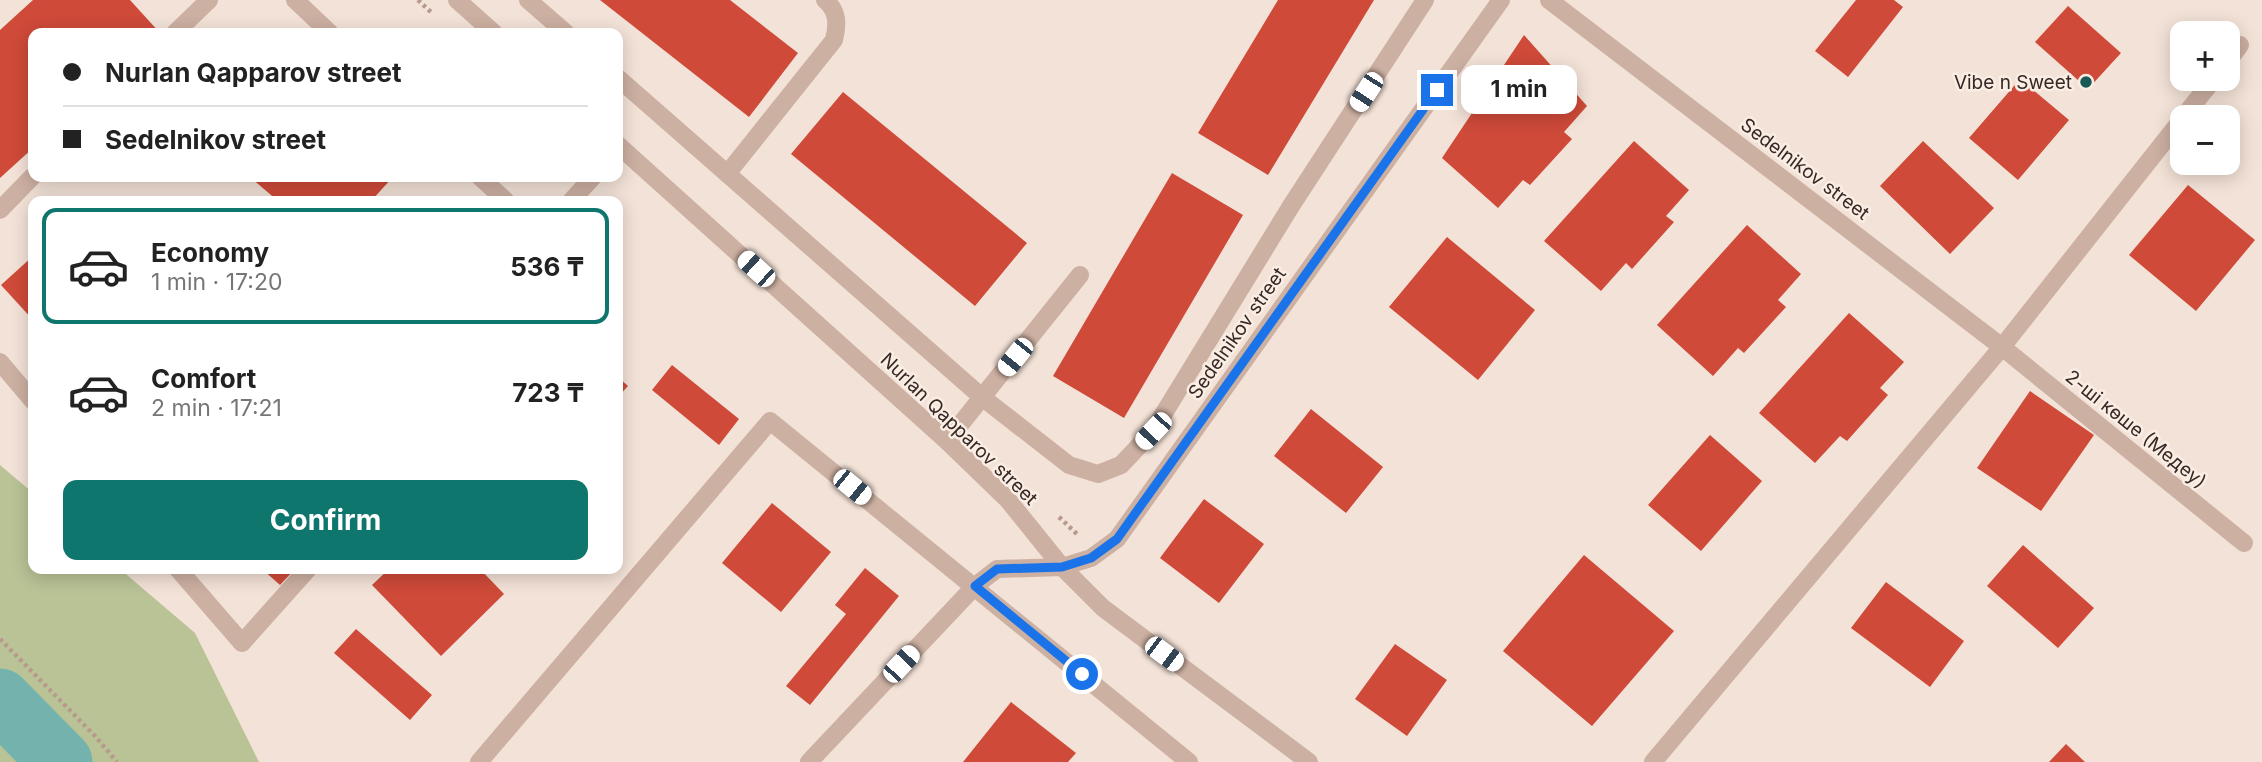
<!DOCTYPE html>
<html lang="en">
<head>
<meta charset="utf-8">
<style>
  :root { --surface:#fff; --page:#f2f2f2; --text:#222; --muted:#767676; --line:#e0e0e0; --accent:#0f766e }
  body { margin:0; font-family:Inter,sans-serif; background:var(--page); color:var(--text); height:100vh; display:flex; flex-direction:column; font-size:26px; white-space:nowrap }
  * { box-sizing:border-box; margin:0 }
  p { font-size:23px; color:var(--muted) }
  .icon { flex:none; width:38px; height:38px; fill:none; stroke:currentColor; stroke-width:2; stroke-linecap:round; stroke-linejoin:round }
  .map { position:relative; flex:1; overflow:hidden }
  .sheet { position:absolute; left:28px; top:196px; width:595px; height:378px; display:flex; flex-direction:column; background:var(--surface); border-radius:14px; box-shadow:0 4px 18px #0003 }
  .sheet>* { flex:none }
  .banner { position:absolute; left:28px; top:28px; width:595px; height:154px; border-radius:14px; box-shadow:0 4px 18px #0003; display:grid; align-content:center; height:154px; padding:0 35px; background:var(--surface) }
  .fabs { position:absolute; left:2170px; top:21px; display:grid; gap:14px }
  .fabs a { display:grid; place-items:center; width:70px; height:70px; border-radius:14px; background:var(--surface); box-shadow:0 4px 18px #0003; font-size:35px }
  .end { position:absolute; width:32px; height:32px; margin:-16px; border:9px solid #1a73e8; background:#fff; box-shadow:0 0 0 4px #fff }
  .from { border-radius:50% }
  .bubble { position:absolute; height:49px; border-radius:14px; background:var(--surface); box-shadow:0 4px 18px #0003; font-size:23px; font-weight:700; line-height:49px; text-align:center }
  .car { position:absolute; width:21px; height:42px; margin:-21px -10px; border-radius:9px; box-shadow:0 0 5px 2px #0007; background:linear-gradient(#fff 24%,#345 0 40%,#fff 0 76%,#345 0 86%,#fff 0) }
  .banner b { display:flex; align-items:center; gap:24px; height:66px; font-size:26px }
  .banner b+b { border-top:2px solid var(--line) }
  .banner i { width:18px; height:18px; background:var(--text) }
  ul { padding:12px 0 0; list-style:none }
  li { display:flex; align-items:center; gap:21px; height:116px; margin:0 14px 10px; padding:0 21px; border:4px solid transparent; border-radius:14px }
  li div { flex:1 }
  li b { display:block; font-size:26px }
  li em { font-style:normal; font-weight:700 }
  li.active { border-color:var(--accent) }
  li>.icon { width:63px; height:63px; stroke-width:1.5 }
  .button { display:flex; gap:14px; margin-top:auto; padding:14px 35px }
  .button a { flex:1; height:80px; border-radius:14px; background:var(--accent); color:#fff; font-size:28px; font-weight:700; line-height:80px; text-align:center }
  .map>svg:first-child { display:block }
  .green { fill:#b9c396 }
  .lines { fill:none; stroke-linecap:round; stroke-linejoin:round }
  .river { stroke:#74b2ad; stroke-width:63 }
  .building { fill:#cf4a39 }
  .path { stroke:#b79a8d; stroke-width:4.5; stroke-dasharray:3.5 3.5; stroke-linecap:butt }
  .minor { stroke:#ccb0a2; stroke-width:18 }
  .route { stroke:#1a73e8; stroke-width:9 }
  .poi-dot { fill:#185a56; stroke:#faede4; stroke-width:2.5 }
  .labels { text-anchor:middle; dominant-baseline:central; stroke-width:5; stroke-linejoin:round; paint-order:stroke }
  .poi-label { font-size:19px; fill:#362825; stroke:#faede4; text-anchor:end }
  .street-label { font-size:19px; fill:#362825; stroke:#faede4 }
</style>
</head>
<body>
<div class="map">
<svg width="2262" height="762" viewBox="0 0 2262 762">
  <rect width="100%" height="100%" fill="#f3e2d7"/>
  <path class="green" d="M0,465L33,493V569H120L195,633L259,762H0Z"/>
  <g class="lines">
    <path class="river" d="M0,700L61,762"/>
  </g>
  <path class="building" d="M33,0H130L160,33H33V148L0,178V30Z
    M600,0H730L798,53L749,117Z
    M1278,0H1374L1268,175L1198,133Z
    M1856,0H1894L1903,7L1848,77L1815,51Z
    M2068,6L2121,53L2088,89L2035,42Z
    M1524,35L1587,106L1564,132L1572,139L1530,185L1523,180L1498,208L1442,158Z
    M2020,79L2069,120L2018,180L1969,138Z
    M843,92L1027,243L975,306L791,154Z
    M1634,141L1689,190L1666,216L1674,222L1632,269L1626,263L1601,291L1544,241Z
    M1923,141L1994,208L1950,254L1880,186Z
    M1172,173L1243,215L1124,418L1053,376Z
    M250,177H393L371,201H278Z
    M2188,185L2255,240L2196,311L2129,255Z
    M1747,225L1801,274L1778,300L1786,307L1744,353L1738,348L1713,376L1657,325Z
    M1447,237L1535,310L1478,380L1389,307Z
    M33,256V320L1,285Z
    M1849,313L1904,362L1880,388L1888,395L1847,441L1840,436L1815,463L1759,413Z
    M672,365L739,419L719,445L652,390Z
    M618,377L628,386L618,397Z
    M2030,391L2094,435L2041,511L1977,468Z
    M1311,409L1383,467L1346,513L1274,456Z
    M1710,435L1762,481L1701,551L1648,505Z
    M1204,499L1264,544L1219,603L1160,558Z
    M772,503L831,552L781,612L722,563Z
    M2023,545L2094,608L2058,648L1987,586Z
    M1584,555L1674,631L1592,726L1503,651Z
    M865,568L899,596L810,705L786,686L846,614L835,605Z
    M262,569H295L280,585Z
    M389,569H480L504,594L441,656L372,585Z
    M1886,582L1964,641L1930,687L1851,628Z
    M356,629L432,695L410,720L334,653Z
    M1395,644L1447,680L1407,736L1355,699Z
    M1011,702L1076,753L1068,762H963Z
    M2066,744L2085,762H2049Z"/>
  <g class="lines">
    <path class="path" d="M418,0L433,14
      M1059,517L1078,535
      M0,639L95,736L117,762"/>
    <path class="minor" d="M295,0L330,33
      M457,0L494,33
      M528,0L566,33
      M1549,0L2002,347L1653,762
      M175,33L209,0
      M2228,61L2240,45
      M618,78L983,398L1069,465L1098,474L1121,465L1153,431L1291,206L1425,0
      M2183,117L2214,79
      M2182,119L2002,347L2244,543
      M618,145L947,441L1008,500L1062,567L1103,608L1309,762
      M727,174L834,40C838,24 838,11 825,0
      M480,177L506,201
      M571,201L593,177
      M0,210L33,176
      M0,362L33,401
      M947,441L1080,275
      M178,569L242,643L308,569
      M479,762L770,421L1189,762
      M809,762L975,586L997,569L1062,567L1091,558L1117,539L1501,0"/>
  </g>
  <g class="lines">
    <path class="route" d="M1082,674L975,586L997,569L1062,567L1091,558L1117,539L1437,90"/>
  </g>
  <circle class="poi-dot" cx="2086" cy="82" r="7"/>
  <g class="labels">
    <g class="poi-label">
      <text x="2072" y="82">Vibe n Sweet</text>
    </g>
    <g class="street-label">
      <text transform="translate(1805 169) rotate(37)">Sedelnikov street</text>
      <text transform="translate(1237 333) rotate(-55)">Sedelnikov street</text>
      <text transform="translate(959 429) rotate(44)">Nurlan Qapparov street</text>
      <text transform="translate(2136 429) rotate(39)">2-ші көше (Медеу)</text>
    </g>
  </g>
</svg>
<div class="fabs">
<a>+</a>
<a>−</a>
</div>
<i class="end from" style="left:1082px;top:674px"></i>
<i class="end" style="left:1437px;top:90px"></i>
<div class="bubble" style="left:1461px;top:65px;width:116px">1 min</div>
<i class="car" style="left:1366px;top:92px;rotate:213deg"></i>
<i class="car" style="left:756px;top:269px;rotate:312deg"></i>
<i class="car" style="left:1015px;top:357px;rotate:219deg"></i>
<i class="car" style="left:1153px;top:431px;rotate:223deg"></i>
<i class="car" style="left:852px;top:487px;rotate:129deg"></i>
<i class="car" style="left:1164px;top:654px;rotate:127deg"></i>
<i class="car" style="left:901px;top:664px;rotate:43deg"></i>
<div class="banner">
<b><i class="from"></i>Nurlan Qapparov street</b>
<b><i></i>Sedelnikov street</b>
</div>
<section class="sheet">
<ul>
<li class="active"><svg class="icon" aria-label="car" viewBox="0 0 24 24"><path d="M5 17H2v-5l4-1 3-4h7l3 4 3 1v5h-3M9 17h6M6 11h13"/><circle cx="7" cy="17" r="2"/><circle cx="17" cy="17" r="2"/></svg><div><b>Economy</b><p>1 min · 17:20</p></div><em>536 ₸</em></li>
<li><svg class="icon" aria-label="car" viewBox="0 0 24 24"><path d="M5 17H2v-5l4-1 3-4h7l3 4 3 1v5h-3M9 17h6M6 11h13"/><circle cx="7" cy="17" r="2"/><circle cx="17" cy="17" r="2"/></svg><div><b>Comfort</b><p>2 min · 17:21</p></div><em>723 ₸</em></li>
</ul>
<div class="button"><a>Confirm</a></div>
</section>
</div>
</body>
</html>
